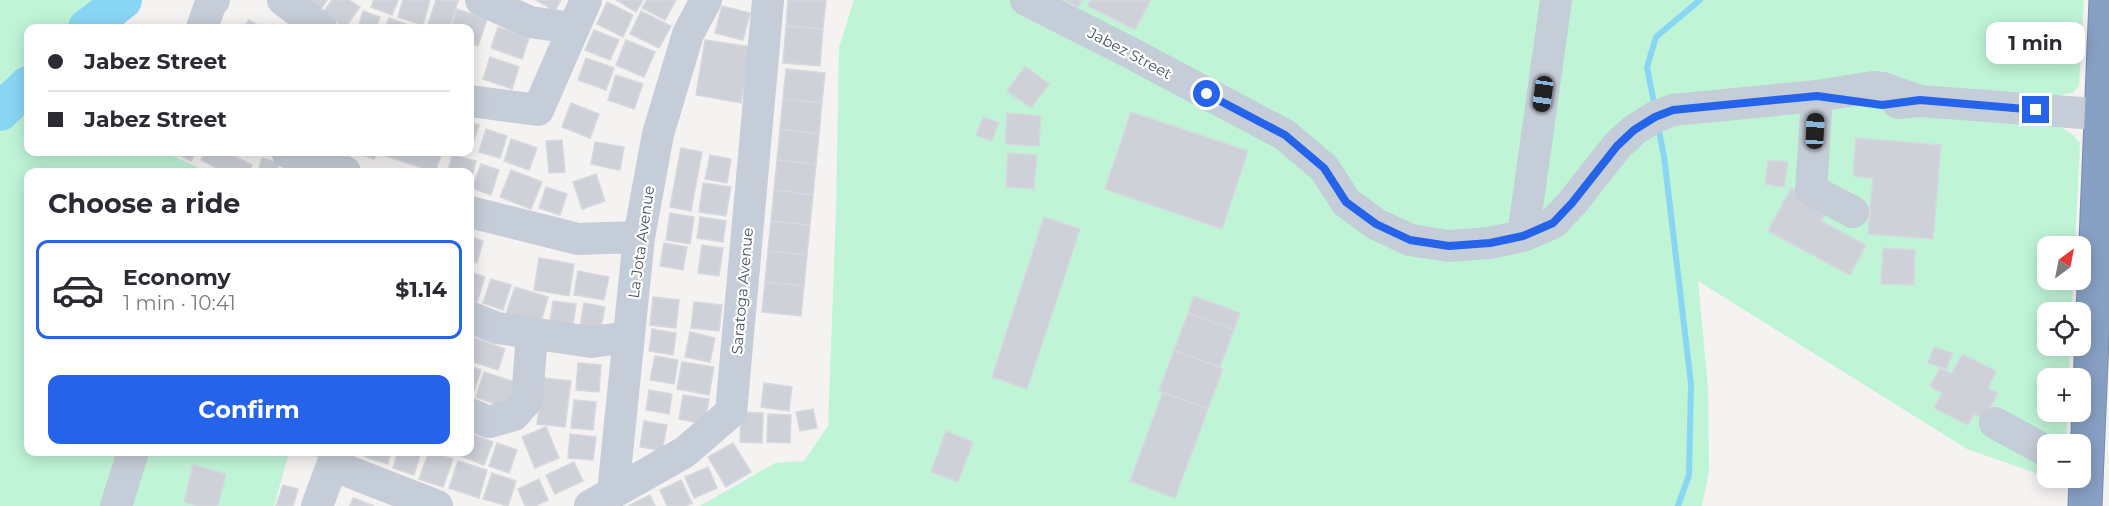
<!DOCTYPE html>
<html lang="en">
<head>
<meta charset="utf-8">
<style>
  :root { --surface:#fff; --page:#f2f2f3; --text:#2b2b33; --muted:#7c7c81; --line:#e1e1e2; --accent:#2563eb }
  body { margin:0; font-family:Montserrat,sans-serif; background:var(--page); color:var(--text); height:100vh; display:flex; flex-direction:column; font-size:22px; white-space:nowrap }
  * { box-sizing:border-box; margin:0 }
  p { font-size:20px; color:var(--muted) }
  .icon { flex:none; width:33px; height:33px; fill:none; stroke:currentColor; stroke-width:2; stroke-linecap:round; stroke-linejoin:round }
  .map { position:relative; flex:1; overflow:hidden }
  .panel { position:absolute; left:24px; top:168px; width:450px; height:288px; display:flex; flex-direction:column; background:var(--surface); border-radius:12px; box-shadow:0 3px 15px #0003 }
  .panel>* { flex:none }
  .banner { position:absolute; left:24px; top:24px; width:450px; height:132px; border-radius:12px; box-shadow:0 3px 15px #0003; display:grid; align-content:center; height:132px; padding:0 24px; background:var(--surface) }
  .needle { width:39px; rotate:32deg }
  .tools { position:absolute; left:2037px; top:236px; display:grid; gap:12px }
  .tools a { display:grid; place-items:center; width:54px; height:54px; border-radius:12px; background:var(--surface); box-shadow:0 3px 15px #0003; font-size:30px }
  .end { position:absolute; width:27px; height:27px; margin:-14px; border:8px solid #2563eb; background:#fff; box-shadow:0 0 0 3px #fff }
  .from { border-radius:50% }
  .bubble { position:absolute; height:42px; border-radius:12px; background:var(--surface); box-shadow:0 3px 15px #0003; font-size:20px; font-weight:700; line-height:42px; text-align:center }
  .car { position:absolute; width:18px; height:36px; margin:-18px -9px; border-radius:8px; box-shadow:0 0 4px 2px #0007; background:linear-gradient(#222 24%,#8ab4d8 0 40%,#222 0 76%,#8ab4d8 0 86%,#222 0) }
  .banner b { display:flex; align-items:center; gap:21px; height:57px; font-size:22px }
  .banner b+b { border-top:2px solid var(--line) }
  .banner i { width:15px; height:15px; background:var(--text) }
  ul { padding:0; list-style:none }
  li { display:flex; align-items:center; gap:18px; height:99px; margin:0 12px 9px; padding:0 12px; border:3px solid transparent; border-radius:12px }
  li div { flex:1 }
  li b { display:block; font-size:22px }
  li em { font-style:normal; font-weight:700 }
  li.current { border-color:var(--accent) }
  li>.icon { width:54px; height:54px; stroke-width:1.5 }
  h2 { padding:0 24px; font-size:27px; line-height:72px }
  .cta { display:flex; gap:12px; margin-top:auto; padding:12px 24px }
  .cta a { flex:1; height:69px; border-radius:12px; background:var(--accent); color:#fff; font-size:24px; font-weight:700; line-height:69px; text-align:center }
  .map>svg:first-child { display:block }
  .green { fill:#bff4d7 }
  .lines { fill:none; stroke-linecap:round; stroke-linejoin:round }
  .stream { stroke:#89d6f4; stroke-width:6 }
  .river { stroke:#89d6f4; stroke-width:38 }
  .building { fill:#ced1d8; stroke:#d6d8de; stroke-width:1.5 }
  .highway-casing { stroke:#728bb0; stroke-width:35 }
  .minor { stroke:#c5cdd8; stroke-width:32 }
  .highway { stroke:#87a0c4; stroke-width:33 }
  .route { stroke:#2563eb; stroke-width:8 }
  .labels { text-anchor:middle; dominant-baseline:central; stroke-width:4.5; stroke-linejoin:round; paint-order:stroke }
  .street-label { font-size:15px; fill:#485462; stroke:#fff }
</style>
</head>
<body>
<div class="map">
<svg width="2109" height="506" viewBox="0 0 2109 506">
  <rect width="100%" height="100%" fill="#f5f2f2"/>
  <path class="green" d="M0,0H136L123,28H28V152H164L208,172H28V452H289L274,506H0Z
    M854,0H2084L2079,86L2072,93L2061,95L2059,126L2072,134L2080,143L2075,246H2048V279H2073L2072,312H2048V345H2070L2069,378H2048V411H2067L2066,444H2048V477H2064V483L1967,449L1698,281L1708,387L1709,471L1702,506H700L775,463L804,461L828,426L836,211L839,47Z"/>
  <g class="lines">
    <path class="stream" d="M1655,108L1647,67L1656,37L1700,0
      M1658,126L1664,156L1691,384L1689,475L1678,506"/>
    <path class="river" d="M87,28L123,0
      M0,112L28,85"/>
  </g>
  <path class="building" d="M306,0H327L321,9Z
    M332,0H349L360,7L345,28L323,12Z
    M374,0H398L392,15L371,7Z
    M403,0H430L423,25L398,17Z
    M436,0L458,1L449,28L427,27Z
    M536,0H561L555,11Z
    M616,0H643L636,12Z
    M647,0H676L665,20L642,8Z
    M788,0H826L823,29L786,26Z
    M1065,0H1082L1078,7Z
    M1091,0H1151L1135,30L1088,6Z
    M607,2L633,15L623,37L597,24Z
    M722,6L750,13L743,40L715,33Z
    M457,9L487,19L478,46L470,43V28H451Z
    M363,11L380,17L376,28H358Z
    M641,11L671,26L659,48L630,34Z
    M389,18L414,27V28H385Z
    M249,20L263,28H243Z
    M786,26L823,29L820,66L783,63Z
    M498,27L529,38L522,59L491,48Z
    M594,30L619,40L610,60L585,50Z
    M626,40L655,52L644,77L616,65Z
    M705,40L751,47L741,103L696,95Z
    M490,57L519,67L512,89L483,79Z
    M586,58L614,68L606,90L578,80Z
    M1025,66L1049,84L1031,108L1007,91Z
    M786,69L825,73L822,103L783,99Z
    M616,75L643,84L634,109L608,100Z
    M783,99L822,103L819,134L780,129Z
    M571,103L599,114L590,138L562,127Z
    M1131,112L1248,151L1222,229L1105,189Z
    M1007,113L1041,116L1039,146L1005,144Z
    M983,117L999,123L992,141L976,135Z
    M470,122L479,125L471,149L470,148Z
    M486,129L507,136L500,158L479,152Z
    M780,129L819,134L816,164L777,160Z
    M1856,138L1941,145L1933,239L1868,234L1873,178L1853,176Z
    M511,139L537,148L529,170L504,161Z
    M562,140L565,172L549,173L546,141Z
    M595,142L624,147L620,170L591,164Z
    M681,148L702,152L691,211L670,207Z
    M173,152H196L191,161Z
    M205,152H226L252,165L248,172H224L201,160Z
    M354,152H377L374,159Z
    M381,152H442L435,172L380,154Z
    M1008,153L1037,155L1034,189L1006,187Z
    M452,155L476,161L470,183V172H448Z
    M710,155L731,159L727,183L705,179Z
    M262,158L279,163L277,172H258Z
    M777,160L816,164L813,195L774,190Z
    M1768,160L1788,162L1784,187L1765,184Z
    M481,164L499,170L491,195L472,188Z
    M511,170L542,182L531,209L500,197Z
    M596,174L605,201L582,209L573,182Z
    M703,183L731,187L726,216L699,212Z
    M546,187L567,194L560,215L539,208Z
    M1791,188L1829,207L1821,221L1866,245L1850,275L1768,231Z
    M774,190L813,195L810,225L771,221Z
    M670,213L694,217L690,244L666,240Z
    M700,217L726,221L723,242L697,238Z
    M1044,217L1080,229L1027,389L992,377Z
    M771,221L810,225L807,255L768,251Z
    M470,236L483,241L477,263L470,260Z
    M664,243L687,247L683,270L660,266Z
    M702,245L723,248L719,276L698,273Z
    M1883,248L1915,250L1914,285L1881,284Z
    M768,251L807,255L804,286L765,282Z
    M539,258L574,264L569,296L534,290Z
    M578,271L609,277L604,300L574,295Z
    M470,272L485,277L477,302L470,300Z
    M491,279L511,285L503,310L483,303Z
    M765,282L804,286L801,316L762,312Z
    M515,287L548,297L540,325L506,314Z
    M1194,296L1240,313L1234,330L1188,313Z
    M653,297L679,300L676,328L650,325Z
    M553,301L576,304L573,324L550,321Z
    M694,302L722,305L719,331L691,328Z
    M584,303L605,307L600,331L580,327Z
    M1188,313L1234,330L1220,367L1174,350Z
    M652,329L676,333L673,355L649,351Z
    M690,332L715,338L710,362L685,357Z
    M473,337L505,349L498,370L470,361V347Z
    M1934,347L1952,353L1947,369L1928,363Z
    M1174,350L1223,369L1208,409L1159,391Z
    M1962,354L1996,371L1988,388L1998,393L1984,419L1974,414L1968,425L1934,408L1942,393L1930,386L1940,368L1952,374Z
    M655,356L678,360L674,384L650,380Z
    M682,362L714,367L709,395L677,389Z
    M578,363L601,365L599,392L576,390Z
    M470,366L481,370L473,394L470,393Z
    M484,372L515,382L506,408L476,397Z
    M543,378L571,381L565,427L537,424Z
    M764,383L792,387L789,411L761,407Z
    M649,390L672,394L669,414L646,410Z
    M1163,392L1208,409L1175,498L1130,481Z
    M683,395L709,399L704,424L679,419Z
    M574,400L596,402L593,430L571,428Z
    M813,409L817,428L800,431L796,412Z
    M741,412L763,413L762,443L740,442Z
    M768,414L791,415L790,443L767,442Z
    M644,421L667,425L662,451L640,447Z
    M546,427L559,458L535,468L522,437Z
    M946,431L973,442L958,482L931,472Z
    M470,433L493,442L484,465L461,456L463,452H470Z
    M570,434L596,437L593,460L568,458Z
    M497,443L517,450L509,473L489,466Z
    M733,443L751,472L726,487L708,457Z
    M297,452H318L317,456Z
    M367,452H391L388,464L365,457Z
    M398,452H421L414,475L393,468Z
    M429,452L453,459L443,487L419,479Z
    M458,461L487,470L479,498L449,488Z
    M574,462L583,481L555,494L546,475Z
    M193,465L226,474L218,506H197L184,502Z
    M708,467L717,488L694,498L685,477Z
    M492,473L516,481L508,506L483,499Z
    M539,479L548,500L535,506H525L518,489Z
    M681,480L692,503L685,506H667L660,490Z
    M283,485L298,489L293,506H276Z
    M650,495L655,506H628Z
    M353,498L374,506H350Z"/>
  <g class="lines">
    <g class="highway-casing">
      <path id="highway" d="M2085,506L2106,0"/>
    </g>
    <path class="minor" d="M283,0L321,28
      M481,0L530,22L572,28
      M1026,0L1129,52L1285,135L1324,168L1346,202L1376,224L1410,240L1449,246L1489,243L1523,236L1553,223L1572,203L1617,146L1634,130L1655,117L1673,110L1817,96L1873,87L1883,88L1920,101
      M202,28L210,5L214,0
      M1817,96L1811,190L1853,212
      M470,101L538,110L586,0
      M1898,103L1920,101L2109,115
      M287,152L345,172
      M470,212L578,239L639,237
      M1523,236L1556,0
      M470,317L497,328L591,342L629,337
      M470,414L489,422L514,415L527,400L532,333
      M1995,423L2048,452
      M332,465L437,506
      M613,492L639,237L658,134L688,34L706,0
      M116,506L133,452
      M317,506L337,452
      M590,506L685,452L731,412L768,0"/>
    <use href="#highway" class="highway"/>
  </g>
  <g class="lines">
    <path class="route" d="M1207,94L1285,135L1324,168L1346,202L1376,224L1410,240L1449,246L1490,243L1523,236L1553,223L1572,203L1617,146L1634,130L1655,117L1673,110L1817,96L1882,105L1920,100L2036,110"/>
  </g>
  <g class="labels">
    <g class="street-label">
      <text transform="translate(1130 53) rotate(28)">Jabez Street</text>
      <text transform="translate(641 242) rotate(-82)">La Jota Avenue</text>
      <text transform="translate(742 291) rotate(-85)">Saratoga Avenue</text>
    </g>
  </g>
</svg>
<div class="tools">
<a><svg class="needle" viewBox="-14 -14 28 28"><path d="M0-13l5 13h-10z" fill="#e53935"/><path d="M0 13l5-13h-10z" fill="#7c7c81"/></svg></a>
<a><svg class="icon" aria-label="locate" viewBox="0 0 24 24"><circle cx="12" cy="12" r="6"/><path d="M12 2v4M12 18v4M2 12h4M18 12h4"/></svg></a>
<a>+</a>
<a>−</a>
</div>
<i class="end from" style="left:1207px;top:94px"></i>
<i class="end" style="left:2036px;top:110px"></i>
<div class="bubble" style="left:1986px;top:22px;width:99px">1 min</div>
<i class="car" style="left:1543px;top:94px;rotate:188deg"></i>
<i class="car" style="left:1815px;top:131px;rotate:3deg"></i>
<div class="banner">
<b><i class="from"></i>Jabez Street</b>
<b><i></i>Jabez Street</b>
</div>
<section class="panel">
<h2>Choose a ride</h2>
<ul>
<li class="current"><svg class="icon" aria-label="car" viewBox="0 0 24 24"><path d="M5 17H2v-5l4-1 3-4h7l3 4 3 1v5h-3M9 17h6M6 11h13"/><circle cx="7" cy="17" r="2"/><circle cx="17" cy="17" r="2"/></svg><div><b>Economy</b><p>1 min · 10:41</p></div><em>$1.14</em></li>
</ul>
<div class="cta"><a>Confirm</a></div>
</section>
</div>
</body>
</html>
